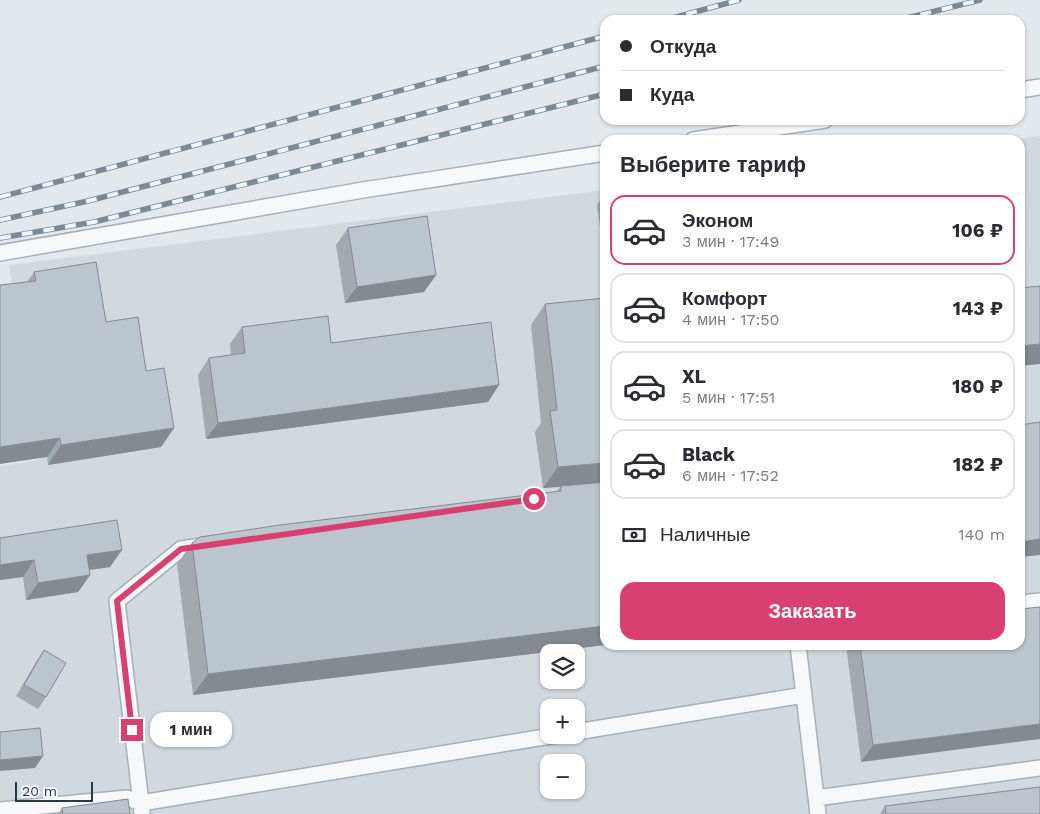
<!DOCTYPE html>
<html lang="ru">
<head>
<meta charset="utf-8">
<style>
  :root { --surface:#fff; --page:#f7f7f7; --text:#2b2b33; --muted:#7c7c81; --line:#e1e1e2; --accent:#d84072 }
  body { margin:0; font-family:"Work Sans",sans-serif; background:var(--page); color:var(--text); height:100vh; display:flex; flex-direction:column; font-size:19px; white-space:nowrap }
  * { box-sizing:border-box; margin:0 }
  p { font-size:16px; color:var(--muted) }
  .icon { flex:none; width:28px; height:28px; fill:none; stroke:currentColor; stroke-width:2; stroke-linecap:round; stroke-linejoin:round }
  .map { position:relative; flex:1; overflow:hidden }
  .drawer { position:absolute; left:600px; top:135px; width:425px; height:515px; display:flex; flex-direction:column; background:var(--surface); border-radius:15px; box-shadow:0 1px 4px #0004 }
  .drawer>* { flex:none }
  .banner { position:absolute; left:600px; top:15px; width:425px; height:110px; border-radius:15px; box-shadow:0 1px 4px #0004; display:grid; align-content:center; height:110px; padding:0 20px; background:var(--surface) }
  .buttons { position:absolute; left:540px; top:644px; display:grid; gap:10px }
  .buttons a { display:grid; place-items:center; width:45px; height:45px; border-radius:10px; background:var(--surface); box-shadow:0 1px 4px #0004; font-size:25px }
  .scale { position:absolute; left:15px; bottom:12px; width:78px; box-sizing:border-box; padding-left:5px; border:2px solid #293846; border-top:0; font-size:14px; line-height:18px; white-space:nowrap; color:#293846; -webkit-text-stroke:4px #f3f6f9; paint-order:stroke }
  .end { position:absolute; width:22px; height:22px; margin:-11px; border:6px solid #d84072; background:#fff; box-shadow:0 0 0 2px #fff }
  .from { border-radius:50% }
  .bubble { position:absolute; height:35px; border-radius:15px; background:var(--surface); box-shadow:0 1px 4px #0004; font-size:16px; font-weight:700; line-height:35px; text-align:center }
  .banner b { display:flex; align-items:center; gap:18px; height:48px; font-size:19px }
  .banner b+b { border-top:1px solid var(--line) }
  .banner i { width:12px; height:12px; background:var(--text) }
  ul { padding:0; list-style:none }
  li { display:flex; align-items:center; gap:15px; height:70px; margin:0 10px 8px; padding:0 10px; border:2px solid var(--line); border-radius:15px }
  li div { flex:1 }
  li b { display:block; font-size:19px }
  li em { font-style:normal; font-weight:700 }
  li.on { border-color:var(--accent) }
  li>.icon { width:45px; height:45px; stroke-width:1.5 }
  h2 { padding:0 20px; font-size:22px; line-height:60px }
  .pay { display:flex; align-items:center; gap:12px; height:55px; padding:0 20px; font-size:19px }
  .pay p { margin-inline-start:auto }
  .button { display:flex; gap:10px; margin-top:auto; padding:10px 20px }
  .button a { flex:1; height:58px; border-radius:15px; background:var(--accent); color:#fff; font-size:20px; font-weight:700; line-height:58px; text-align:center }
  .map>svg:first-child { display:block }
  .built { fill:#d1d8de; fill-rule:evenodd }
  .lines { fill:none; stroke-linecap:round; stroke-linejoin:round }
  .service-casing { stroke:#a7b0b7; stroke-width:18 }
  .service { stroke:#f6f8fa; stroke-width:15 }
  .rail-casing { stroke:#7b8a97; stroke-width:5.5 }
  .rail { stroke:#f3f6f9; stroke-width:4; stroke-dasharray:11; stroke-linecap:butt }
  .wall { fill:#a2a9af }
  .shaded-wall { fill:#848a8f }
  .building { fill:#bcc5cc; stroke:#848a8f }
  .route { stroke:#d84072; stroke-width:6 }
</style>
</head>
<body>
<div class="map">
<svg width="1040" height="814" viewBox="0 0 1040 814">
  <rect width="100%" height="100%" fill="#e3e8ec"/>
  <path class="built" d="M1040,136V814H0V466L39,460L9,265L605,190V645H1020V140H1007ZM549,652H576V680H549ZM549,708H576V735H549ZM549,762H576V790H549Z"/>
  <g class="lines">
    <g class="service-casing">
      <path id="service" d="M1020,90L1040,87
        M693,140L825,120
        M0,253L363,190L605,153
        M209,545L181,549L117,601L141,803L557,735
        M1020,603L1040,601
        M798,645L818,814
        M576,732L804,695
        M816,798L1040,768
        M0,810L127,798L141,803L142,814"/>
    </g>
    <use href="#service" class="service"/>
    <g class="rail-casing">
      <path id="rail" d="M665,20L739,0
        M899,20L980,0
        M0,197L605,36
        M0,220L88,201L605,66
        M0,238L94,222L605,94"/>
    </g>
    <use href="#rail" class="rail"/>
  </g>
  <path class="wall" d="M605,193V257H604L597,205Z
    M348,228L436,275L424,292L345,303L336,245Z
    M34,272L106,322L146,371L174,428L161,447L48,465L27,282Z
    M545,304L605,645L193,695L177,564L192,543L556,492L560,487L543,488L535,432L541,423L531,325Z
    M242,327L331,343L488,402L206,439L198,375L209,358L231,355L230,344Z
    M0,538L110,567L89,570L90,575L78,592L26,600L23,577Z
    M846,645H1020L861,762Z
    M44,650L46,697L38,709L16,696L36,662Z
    M885,806L1040,814H880Z
    M62,808L130,814H58Z"/>
  <path class="shaded-wall" d="M436,275L424,292L345,303L357,287Z
    M1040,344V364L1020,366V346Z
    M499,385L488,402L206,439L218,423Z
    M174,428L161,447L48,465L61,445Z
    M60,438L47,457L0,464V447Z
    M605,463V483L543,488L558,467Z
    M1040,539V555L1020,557V542Z
    M122,550L110,567L75,572L87,555Z
    M34,560L23,577L0,580V565Z
    M90,575L78,592L26,600L38,583Z
    M605,626V645L193,695L208,674Z
    M1040,724V739L861,762L873,745Z
    M43,756L35,768L0,771V760Z"/>
  <path class="building" d="M427,216L436,275L357,287L348,228Z
    M96,262L106,322L138,317L146,371L164,368L174,428L61,445L60,438L0,447V285L36,281L34,272Z
    M1040,286V344L1020,346V288Z
    M605,298V463L558,467L550,411L557,410L545,304Z
    M328,316L331,343L491,322L499,385L218,423L209,358L245,353L242,327Z
    M1040,422V539L1020,542V425Z
    M605,482V626L208,674L192,543L200,537L280,525L561,491V486Z
    M117,520L122,550L87,555L90,575L38,583L34,560L0,565V538Z
    M1040,607V724L873,745L860,645H1020V609Z
    M44,650L66,663L46,697L24,685Z
    M40,728L43,756L0,760V732Z
    M1040,787V814H886L885,806Z
    M128,799L130,814H63L62,808Z"/>
  <g class="lines">
    <path class="route" d="M132,730L117,601L181,549L534,499"/>
  </g>
</svg>
<div class="buttons">
<a><svg class="icon" aria-label="layers" viewBox="0 0 24 24"><path d="M12 4l9 5-9 5-9-5zM3 14l9 5 9-5"/></svg></a>
<a>+</a>
<a>−</a>
</div>
<div class="scale">20 m</div>
<i class="end from" style="left:534px;top:499px"></i>
<i class="end" style="left:132px;top:730px"></i>
<div class="bubble" style="left:150px;top:712px;width:82px">1 мин</div>
<div class="banner">
<b><i class="from"></i>Откуда</b>
<b><i></i>Куда</b>
</div>
<section class="drawer">
<h2>Выберите тариф</h2>
<ul>
<li class="on"><svg class="icon" aria-label="car" viewBox="0 0 24 24"><path d="M5 17H2v-5l4-1 3-4h7l3 4 3 1v5h-3M9 17h6M6 11h13"/><circle cx="7" cy="17" r="2"/><circle cx="17" cy="17" r="2"/></svg><div><b>Эконом</b><p>3 мин · 17:49</p></div><em>106 ₽</em></li>
<li><svg class="icon" aria-label="car" viewBox="0 0 24 24"><path d="M5 17H2v-5l4-1 3-4h7l3 4 3 1v5h-3M9 17h6M6 11h13"/><circle cx="7" cy="17" r="2"/><circle cx="17" cy="17" r="2"/></svg><div><b>Комфорт</b><p>4 мин · 17:50</p></div><em>143 ₽</em></li>
<li><svg class="icon" aria-label="car" viewBox="0 0 24 24"><path d="M5 17H2v-5l4-1 3-4h7l3 4 3 1v5h-3M9 17h6M6 11h13"/><circle cx="7" cy="17" r="2"/><circle cx="17" cy="17" r="2"/></svg><div><b>XL</b><p>5 мин · 17:51</p></div><em>180 ₽</em></li>
<li><svg class="icon" aria-label="car" viewBox="0 0 24 24"><path d="M5 17H2v-5l4-1 3-4h7l3 4 3 1v5h-3M9 17h6M6 11h13"/><circle cx="7" cy="17" r="2"/><circle cx="17" cy="17" r="2"/></svg><div><b>Black</b><p>6 мин · 17:52</p></div><em>182 ₽</em></li>
</ul>
<div class="pay"><svg class="icon" aria-label="cash" viewBox="0 0 24 24"><path d="M3 7h18v10H3z"/><circle cx="12" cy="12" r="2"/></svg>Наличные<p>140 m</p></div>
<div class="button"><a>Заказать</a></div>
</section>
</div>
</body>
</html>
